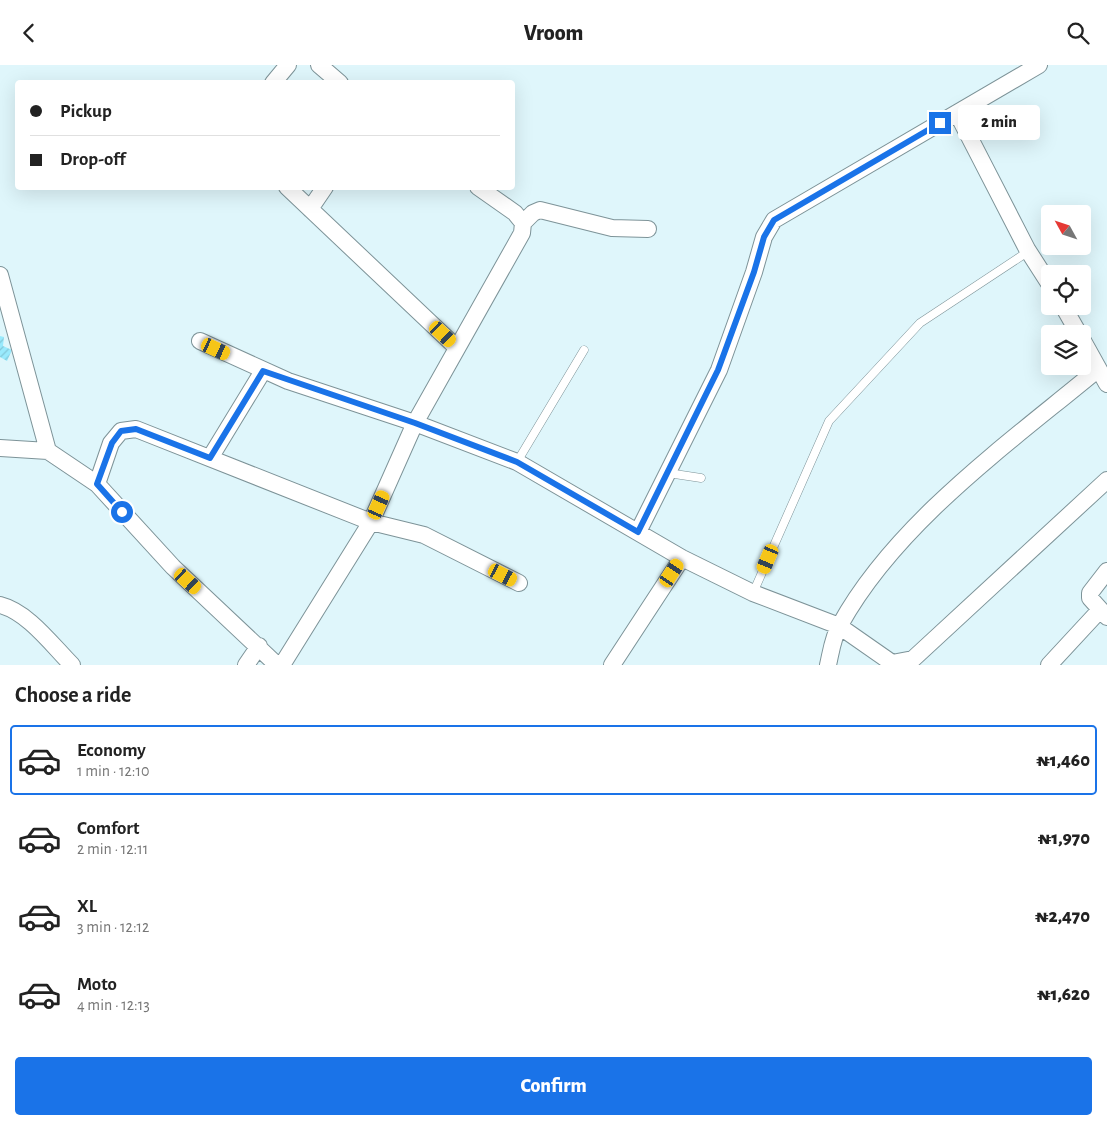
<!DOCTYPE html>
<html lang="en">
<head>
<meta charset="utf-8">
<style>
  :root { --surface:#fff; --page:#f2f2f2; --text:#222; --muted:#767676; --line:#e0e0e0; --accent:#1a73e8 }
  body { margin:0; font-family:"Alegreya Sans",sans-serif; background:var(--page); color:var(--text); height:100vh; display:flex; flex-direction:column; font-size:19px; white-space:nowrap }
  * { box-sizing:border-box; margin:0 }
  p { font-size:16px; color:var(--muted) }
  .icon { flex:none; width:28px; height:28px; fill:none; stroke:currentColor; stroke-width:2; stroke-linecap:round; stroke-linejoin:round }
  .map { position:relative; height:600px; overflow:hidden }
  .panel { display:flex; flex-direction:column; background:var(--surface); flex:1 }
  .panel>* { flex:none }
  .guide { position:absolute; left:15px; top:15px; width:500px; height:110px; border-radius:5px; box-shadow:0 5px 20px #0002; display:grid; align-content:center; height:110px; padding:0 15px; background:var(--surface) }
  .needle { width:32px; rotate:310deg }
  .tools { position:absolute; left:1041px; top:140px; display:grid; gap:10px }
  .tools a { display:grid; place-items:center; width:50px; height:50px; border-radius:5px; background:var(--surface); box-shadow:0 5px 20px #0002; font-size:25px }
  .end { position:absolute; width:22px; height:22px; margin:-11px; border:6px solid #1a73e8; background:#fff; box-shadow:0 0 0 2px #fff }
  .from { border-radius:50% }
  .bubble { position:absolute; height:35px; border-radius:5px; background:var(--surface); box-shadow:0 5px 20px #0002; font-size:16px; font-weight:800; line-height:35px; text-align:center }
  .car { position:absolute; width:15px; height:30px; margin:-15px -8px; border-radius:6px; box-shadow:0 0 4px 1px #0007; background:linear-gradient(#f5c518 24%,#345 0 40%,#f5c518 0 76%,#345 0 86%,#f5c518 0) }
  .guide b { display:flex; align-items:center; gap:18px; height:48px; font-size:19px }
  .guide b+b { border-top:1px solid var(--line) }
  .guide i { width:12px; height:12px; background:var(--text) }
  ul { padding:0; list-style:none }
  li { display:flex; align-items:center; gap:15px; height:70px; margin:0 10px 8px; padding:0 5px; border:2px solid transparent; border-radius:5px }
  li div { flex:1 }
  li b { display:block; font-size:19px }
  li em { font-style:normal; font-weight:800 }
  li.selected { border-color:var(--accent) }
  li>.icon { width:45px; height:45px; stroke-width:1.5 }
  h2 { padding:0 15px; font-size:22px; line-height:60px }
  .action { display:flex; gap:10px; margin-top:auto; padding:10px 15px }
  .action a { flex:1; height:58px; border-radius:5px; background:var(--accent); color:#fff; font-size:20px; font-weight:800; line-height:58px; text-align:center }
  header { display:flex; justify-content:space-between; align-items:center; height:65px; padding:0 15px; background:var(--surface); font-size:22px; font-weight:800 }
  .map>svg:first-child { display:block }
  .building { fill:url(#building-hatch) }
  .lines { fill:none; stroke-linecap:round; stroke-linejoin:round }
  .service-casing { stroke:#7d9398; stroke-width:9 }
  .minor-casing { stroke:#7d9398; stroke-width:18 }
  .service { stroke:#fff; stroke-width:8 }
  .minor { stroke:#fff; stroke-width:16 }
  .route { stroke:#1a73e8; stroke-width:6 }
</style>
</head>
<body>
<header><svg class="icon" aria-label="back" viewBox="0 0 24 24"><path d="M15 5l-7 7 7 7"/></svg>Vroom<svg class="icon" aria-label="search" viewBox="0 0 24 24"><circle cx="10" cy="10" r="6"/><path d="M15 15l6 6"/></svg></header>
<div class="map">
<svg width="1107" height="600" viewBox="0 0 1107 600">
  <defs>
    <pattern id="building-hatch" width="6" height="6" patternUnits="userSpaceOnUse" patternTransform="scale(1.25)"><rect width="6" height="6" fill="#99eafd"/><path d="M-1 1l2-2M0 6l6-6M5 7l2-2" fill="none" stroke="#83c8d9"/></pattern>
  </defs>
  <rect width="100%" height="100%" fill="#dff6fb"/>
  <path class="building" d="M0,271L4,272L3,281L12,285L7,296L0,292Z"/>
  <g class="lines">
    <g class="service-casing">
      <path id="service" d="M517,397L584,285
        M668,408L701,413
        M753,528L829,356L920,258L1029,186"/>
    </g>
    <g class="minor-casing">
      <path id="minor" d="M319,0L340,18
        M273,18L288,0
        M957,48L1027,184L1050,220
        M287,122L456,282
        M310,144L325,122
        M523,158L533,148L540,145L612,163L648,164
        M0,210L48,386L97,419L173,502L277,600
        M1063,241L1079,269
        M1082,274L1107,319
        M200,276L288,316L415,358L517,397L682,493L753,528L839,561L892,598L913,594L1107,415
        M0,383L48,386
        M210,393L263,306
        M97,419L111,378L121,366L136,364L371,457L415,358L522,168L523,158L515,148L478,122
        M638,467L719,305L754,207L764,172L774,155L1039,0
        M1107,506L1090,528V533L1107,552
        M0,540C28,547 52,580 72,600
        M246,600L259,581
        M282,600L371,457L424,470L519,518
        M612,600L682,493
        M828,600C831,587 833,571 840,560C896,458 1009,378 1097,305
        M1049,600L1099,546"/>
    </g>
    <use href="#service" class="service"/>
    <use href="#minor" class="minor"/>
  </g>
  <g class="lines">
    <path class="route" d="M122,447L97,419L112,378L121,366L136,364L210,393L263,306L415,358L517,397L638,467L718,305L754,207L764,172L774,155L940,58"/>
  </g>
</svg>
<div class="tools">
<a><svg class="needle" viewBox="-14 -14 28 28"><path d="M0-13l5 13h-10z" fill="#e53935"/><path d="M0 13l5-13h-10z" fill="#767676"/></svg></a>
<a><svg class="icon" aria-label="locate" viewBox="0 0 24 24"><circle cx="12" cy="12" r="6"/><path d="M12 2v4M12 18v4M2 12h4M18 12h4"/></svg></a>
<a><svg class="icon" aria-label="layers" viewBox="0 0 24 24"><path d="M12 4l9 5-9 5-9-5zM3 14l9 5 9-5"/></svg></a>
</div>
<i class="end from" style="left:122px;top:447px"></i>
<i class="end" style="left:940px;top:58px"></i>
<div class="bubble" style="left:958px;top:40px;width:82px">2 min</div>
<i class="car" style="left:443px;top:269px;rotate:133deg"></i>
<i class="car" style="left:216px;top:284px;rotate:115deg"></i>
<i class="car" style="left:379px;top:440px;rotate:24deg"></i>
<i class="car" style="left:768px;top:494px;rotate:203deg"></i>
<i class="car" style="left:672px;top:508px;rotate:33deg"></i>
<i class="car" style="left:503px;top:510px;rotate:117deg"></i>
<i class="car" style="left:188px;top:516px;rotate:132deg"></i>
<div class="guide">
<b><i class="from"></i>Pickup</b>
<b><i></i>Drop-off</b>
</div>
</div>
<section class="panel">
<h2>Choose a ride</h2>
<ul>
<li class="selected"><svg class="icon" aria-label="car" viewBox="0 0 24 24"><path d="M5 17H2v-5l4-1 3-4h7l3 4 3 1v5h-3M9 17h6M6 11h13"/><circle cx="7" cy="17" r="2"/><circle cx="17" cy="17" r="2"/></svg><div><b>Economy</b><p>1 min · 12:10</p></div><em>₦1,460</em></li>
<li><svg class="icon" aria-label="car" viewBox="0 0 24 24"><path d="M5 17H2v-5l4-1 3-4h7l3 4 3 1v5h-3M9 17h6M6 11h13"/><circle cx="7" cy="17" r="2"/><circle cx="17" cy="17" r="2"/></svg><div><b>Comfort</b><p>2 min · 12:11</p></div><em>₦1,970</em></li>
<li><svg class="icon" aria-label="car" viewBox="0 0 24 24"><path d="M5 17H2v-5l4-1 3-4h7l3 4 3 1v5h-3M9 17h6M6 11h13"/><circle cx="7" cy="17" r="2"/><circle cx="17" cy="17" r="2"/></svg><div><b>XL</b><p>3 min · 12:12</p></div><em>₦2,470</em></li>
<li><svg class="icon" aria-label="car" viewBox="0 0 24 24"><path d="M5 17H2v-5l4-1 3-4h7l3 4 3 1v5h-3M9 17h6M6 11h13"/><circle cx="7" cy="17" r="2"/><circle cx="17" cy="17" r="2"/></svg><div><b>Moto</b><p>4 min · 12:13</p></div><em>₦1,620</em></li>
</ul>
<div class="action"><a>Confirm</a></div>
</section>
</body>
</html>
